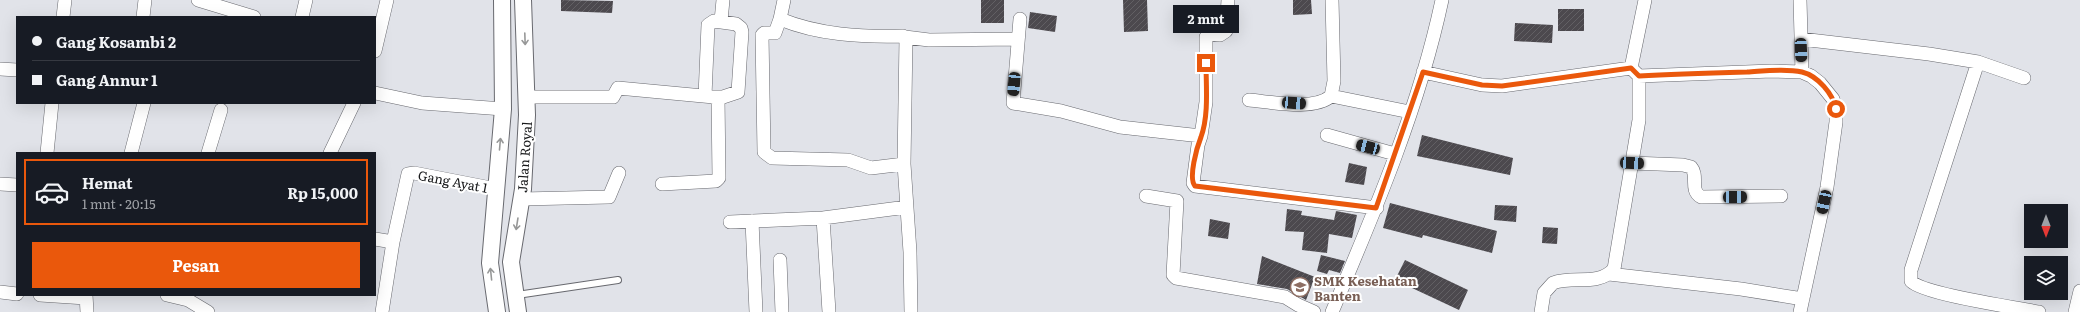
<!DOCTYPE html>
<html lang="id">
<head>
<meta charset="utf-8">
<style>
  :root { --surface:#171b24; --page:#20242c; --text:#f1f3f6; --muted:#9ea1a6; --line:#363941; --accent:#ea580c }
  body { margin:0; font-family:Literata,serif; background:var(--page); color:var(--text); height:100vh; display:flex; flex-direction:column; font-size:15px; white-space:nowrap }
  * { box-sizing:border-box; margin:0 }
  p { font-size:13px; color:var(--muted) }
  .icon { flex:none; width:22px; height:22px; fill:none; stroke:currentColor; stroke-width:2; stroke-linecap:round; stroke-linejoin:round }
  .map { position:relative; flex:1; overflow:hidden }
  .drawer { position:absolute; left:16px; top:152px; width:360px; height:144px; display:flex; flex-direction:column; background:var(--surface); border-radius:0px; box-shadow:0 4px 16px #0002 }
  .drawer>* { flex:none }
  .top-card { position:absolute; left:16px; top:16px; width:360px; height:88px; border-radius:0px; box-shadow:0 4px 16px #0002; display:grid; align-content:center; height:88px; padding:0 16px; background:var(--surface) }
  .needle { width:26px; rotate:180deg }
  .fabs { position:absolute; left:2024px; top:204px; display:grid; gap:8px }
  .fabs a { display:grid; place-items:center; width:44px; height:44px; border-radius:0px; background:var(--surface); box-shadow:0 4px 16px #0002; font-size:20px }
  .end { position:absolute; width:18px; height:18px; margin:-9px; border:5px solid #ea580c; background:#fff; box-shadow:0 0 0 2px #fff }
  .from { border-radius:50% }
  .bubble { position:absolute; height:28px; border-radius:0px; background:var(--surface); box-shadow:0 4px 16px #0002; font-size:13px; font-weight:700; line-height:28px; text-align:center }
  .car { position:absolute; width:12px; height:24px; margin:-12px -6px; border-radius:5px; box-shadow:0 0 3px 1px #0007; background:linear-gradient(#222 24%,#8ab4d8 0 40%,#222 0 76%,#8ab4d8 0 86%,#222 0) }
  .top-card b { display:flex; align-items:center; gap:14px; height:38px; font-size:15px }
  .top-card b+b { border-top:1px solid var(--line) }
  .top-card i { width:10px; height:10px; background:var(--text) }
  ul { padding:7px 0 0; list-style:none }
  li { display:flex; align-items:center; gap:12px; height:66px; margin:0 8px 6px; padding:0 8px; border:2px solid var(--line); border-radius:0px }
  li div { flex:1 }
  li b { display:block; font-size:15px }
  li em { font-style:normal; font-weight:700 }
  li.on { border-color:var(--accent) }
  li>.icon { width:36px; height:36px; stroke-width:1.5 }
  .cta { display:flex; gap:8px; margin-top:auto; padding:8px 16px }
  .cta a { flex:1; height:46px; border-radius:0px; background:var(--accent); color:#fff; font-size:16px; font-weight:700; line-height:46px; text-align:center }
  .map>svg:first-child { display:block }
  .building { fill:url(#building-hatch) }
  .lines { fill:none; stroke-linecap:round; stroke-linejoin:round }
  .service-casing { stroke:#68696f; stroke-width:8 }
  .minor-casing { stroke:#68696f; stroke-width:14 }
  .tertiary-casing { stroke:#68696f; stroke-width:18 }
  .service { stroke:#fff; stroke-width:6 }
  .minor { stroke:#fff; stroke-width:13 }
  .tertiary { stroke:#fff; stroke-width:16 }
  .oneway { stroke:#979898 }
  .route { stroke:#ea580c; stroke-width:5 }
  .labels { text-anchor:middle; dominant-baseline:central; stroke-width:4; stroke-linejoin:round; paint-order:stroke }
  .street-label { font-size:13px; fill:#18191b; stroke:#fff }
  .education-label { font-size:13px; font-weight:bold; fill:#785e54; stroke:#fff; text-anchor:start }
</style>
</head>
<body>
<div class="map">
<svg width="2080" height="312" viewBox="0 0 2080 312">
  <defs>
    <pattern id="building-hatch" width="6" height="6" patternUnits="userSpaceOnUse"><rect width="6" height="6" fill="#4c494e"/><path d="M-1 1l2-2M0 6l6-6M5 7l2-2" fill="none" stroke="#626064"/></pattern>
  </defs>
  <rect width="100%" height="100%" fill="#e1e3e9"/>
  <path class="building" d="M561,0L613,1L612,13L561,11Z
    M981,0H1004V23H981Z
    M1123,0H1147L1148,31L1124,32Z
    M1293,0H1311L1312,14L1293,15Z
    M1558,9H1584V31H1558Z
    M1030,12L1057,16L1055,32L1028,28Z
    M1515,23L1553,25L1552,43L1514,41Z
    M1422,135L1513,158L1510,175L1417,156Z
    M1349,163L1367,167L1364,185L1345,182Z
    M1390,203L1497,231L1492,253L1423,235L1422,238L1383,228Z
    M1495,205L1517,206L1516,222L1494,220Z
    M1287,209L1302,211L1301,215L1334,220L1336,211L1357,215L1352,238L1329,234L1327,253L1302,250L1304,232L1285,231Z
    M1210,219L1230,223L1228,239L1208,236Z
    M1543,227L1558,228L1557,244L1542,243Z
    M1321,255L1345,261L1340,273L1329,270L1327,274L1317,271Z
    M1262,256L1315,277L1306,300L1287,289L1257,284Z
    M1405,260L1468,290L1459,310L1395,280Z"/>
  <g class="lines">
    <g class="service-casing">
      <path id="service" d="M517,295L618,280"/>
    </g>
    <g class="minor-casing">
      <path id="minor" d="M198,0L254,17
        M784,0L780,19C819,35 861,37 903,36L906,38L904,164L910,252L911,312
        M1228,0L1226,31L1220,35L1210,34L1206,37V102L1201,136L1198,145L1193,183L1195,186L1377,208
        M1332,0L1334,81L1331,96L1410,112
        M1800,0L1802,72
        M63,17L65,0
        M143,17L145,0
        M302,17L306,0
        M780,19L775,33H764L762,35L764,152L772,158L848,160L871,168L904,164
        M1020,19L1013,103L1061,111L1120,127L1201,136
        M721,21L723,0
        M905,37L929,40L1018,39
        M1801,39L1929,54L1978,62L2024,78
        M375,51L387,0
        M1978,62L1911,270V281C1922,294 2018,308 2039,312
        M0,69L17,70
        M1423,72L1482,85L1502,86L1631,68
        M1639,76L1772,71L1802,72L1811,76L1820,83L1833,99L1836,109V122L1827,187L1800,312
        M375,93L422,103L503,109
        M527,97H613L618,88L714,97H723L738,92L742,32L741,28L736,24L714,21L708,25L705,96
        M1249,100C1272,102 1314,111 1331,96
        M1327,135L1395,154
        M47,153L52,103
        M131,153L144,103
        M208,153L221,110
        M330,153L354,103
        M1632,163L1683,165L1691,167C1699,176 1689,190 1701,197L1781,196
        M0,184L17,185
        M662,184L716,181L719,178L718,97
        M1146,196L1177,201L1173,275L1176,278L1285,297L1298,305L1314,312
        M522,199L609,197L619,173
        M823,218L829,312
        M752,221L756,312
        M730,222L823,218L907,207
        M375,239L393,242
        M780,260L782,312
        M1609,274L1741,289L1803,299
        M0,292L17,294
        M40,295L86,298
        M86,295L87,312
        M167,295L188,300L208,312
        M382,312L393,242L408,174L414,173L496,189
        M1332,312C1375,211 1419,108 1442,0
        M1541,312L1544,293L1553,283C1574,275 1597,287 1614,269L1639,120V76L1631,68L1645,0
        M2075,312L2080,291"/>
    </g>
    <g class="tertiary-casing">
      <path id="tertiary" d="M497,312L490,263L503,109L502,0
        M518,312L511,262L523,189L527,115L523,0"/>
    </g>
    <use href="#service" class="service"/>
    <use href="#minor" class="minor"/>
    <use href="#tertiary" class="tertiary"/>
  </g>
  <defs><path id="oneway-shaft" d="M-6 0H5M1.5-3L5.5 0L1.5 3" fill="none" stroke-width="1.6" stroke-linecap="round" stroke-linejoin="round"/></defs>
  <g class="oneway">
    <use href="#oneway-shaft" transform="translate(525 39) rotate(88)"/>
    <use href="#oneway-shaft" transform="translate(500 144) rotate(-85)"/>
    <use href="#oneway-shaft" transform="translate(517 224) rotate(99)"/>
    <use href="#oneway-shaft" transform="translate(491 274) rotate(-96)"/>
  </g>
  <g class="lines">
    <path class="route" d="M1206,63C1206,86 1209,115 1201,137C1197,147 1188,178 1195,186L1376,208L1423,72L1482,85L1502,86L1631,68L1639,76C1675,74 1711,73 1747,72C1764,71 1785,68 1802,72C1818,76 1833,94 1836,109"/>
  </g>
  <defs>
    <g id="school-ring" transform="scale(1)"><circle r="9.5" fill="#fff" stroke="#8d6e63" stroke-width="1.5"/><path d="M0-5L7-2L0 1L-7-2ZM-4 1L0 2.5L4 1V4Q0 6-4 4Z" fill="#8d6e63"/></g>
  </defs>
  <g fill-rule="evenodd">
    <use href="#school-ring" x="1300" y="287"/>
  </g>
  <g class="labels">
    <g class="street-label">
      <text transform="translate(524 157) rotate(-86)">Jalan Royal</text>
      <text transform="translate(453 181) rotate(11)">Gang Ayat 1</text>
    </g>
    <g class="education-label">
      <text x="1314" y="280">SMK Kesehatan<tspan x="1314" dy="15">Banten</tspan></text>
    </g>
  </g>
</svg>
<div class="fabs">
<a><svg class="needle" viewBox="-14 -14 28 28"><path d="M0-13l5 13h-10z" fill="#e53935"/><path d="M0 13l5-13h-10z" fill="#9ea1a6"/></svg></a>
<a><svg class="icon" aria-label="layers" viewBox="0 0 24 24"><path d="M12 4l9 5-9 5-9-5zM3 14l9 5 9-5"/></svg></a>
</div>
<i class="end from" style="left:1836px;top:109px"></i>
<i class="end" style="left:1206px;top:63px"></i>
<div class="bubble" style="left:1173px;top:5px;width:66px">2 mnt</div>
<i class="car" style="left:1801px;top:50px;rotate:178deg"></i>
<i class="car" style="left:1014px;top:84px;rotate:185deg"></i>
<i class="car" style="left:1294px;top:103px;rotate:94deg"></i>
<i class="car" style="left:1368px;top:147px;rotate:285deg"></i>
<i class="car" style="left:1632px;top:163px;rotate:93deg"></i>
<i class="car" style="left:1735px;top:197px;rotate:89deg"></i>
<i class="car" style="left:1824px;top:202px;rotate:192deg"></i>
<div class="top-card">
<b><i class="from"></i>Gang Kosambi 2</b>
<b><i></i>Gang Annur 1</b>
</div>
<section class="drawer">
<ul>
<li class="on"><svg class="icon" aria-label="car" viewBox="0 0 24 24"><path d="M5 17H2v-5l4-1 3-4h7l3 4 3 1v5h-3M9 17h6M6 11h13"/><circle cx="7" cy="17" r="2"/><circle cx="17" cy="17" r="2"/></svg><div><b>Hemat</b><p>1 mnt · 20:15</p></div><em>Rp 15,000</em></li>
</ul>
<div class="cta"><a>Pesan</a></div>
</section>
</div>
</body>
</html>
